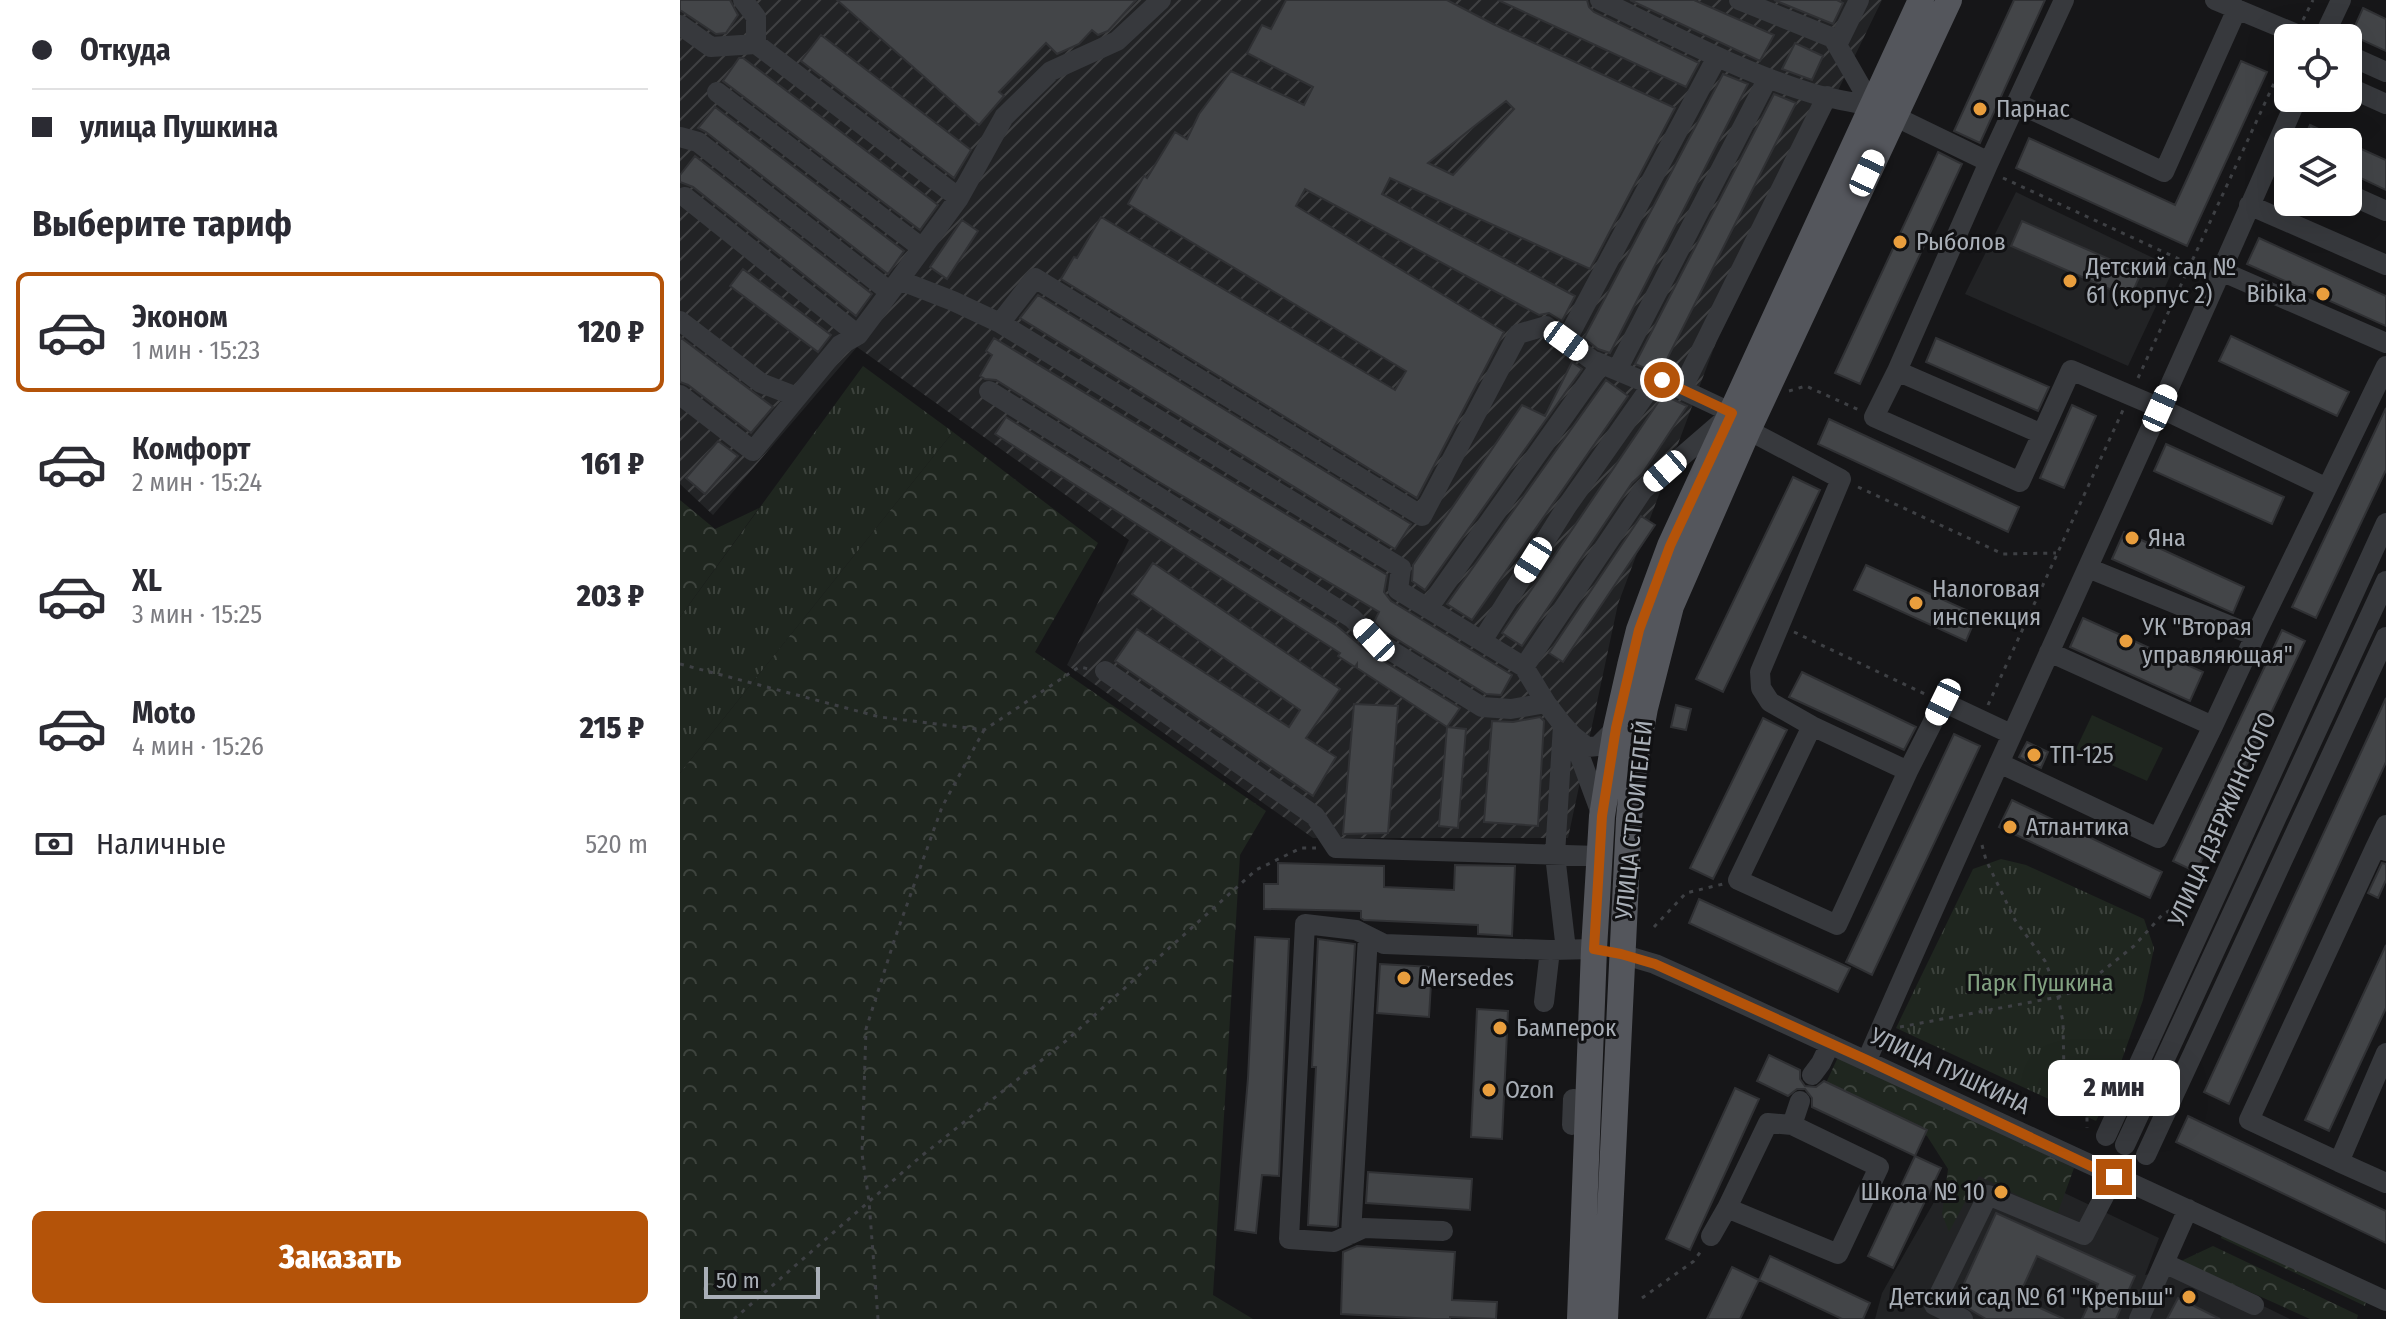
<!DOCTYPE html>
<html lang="ru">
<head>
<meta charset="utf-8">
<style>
  :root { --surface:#fff; --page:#f2f2f3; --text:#2b2b33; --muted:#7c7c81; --line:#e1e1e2; --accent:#b45309 }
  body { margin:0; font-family:"Fira Sans Condensed",sans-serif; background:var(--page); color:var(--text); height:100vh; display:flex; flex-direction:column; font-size:30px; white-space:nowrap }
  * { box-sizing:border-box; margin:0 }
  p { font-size:26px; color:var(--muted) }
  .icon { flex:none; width:44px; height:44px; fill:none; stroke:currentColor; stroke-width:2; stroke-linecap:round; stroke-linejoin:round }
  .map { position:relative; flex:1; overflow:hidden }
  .sheet { display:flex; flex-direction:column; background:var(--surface); width:680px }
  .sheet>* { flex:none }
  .hud { display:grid; align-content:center; height:176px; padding:0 32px; background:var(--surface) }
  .buttons { position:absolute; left:1594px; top:24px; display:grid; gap:16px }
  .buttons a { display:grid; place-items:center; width:88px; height:88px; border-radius:12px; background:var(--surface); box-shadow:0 8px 32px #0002; font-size:40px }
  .scale { position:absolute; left:24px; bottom:20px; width:116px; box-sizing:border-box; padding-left:8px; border:4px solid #a9afb7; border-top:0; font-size:22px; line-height:28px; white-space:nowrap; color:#a9afb7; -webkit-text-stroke:6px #111113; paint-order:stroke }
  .end { position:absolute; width:36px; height:36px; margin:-18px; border:10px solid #b45309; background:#fff; box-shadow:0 0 0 4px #fff }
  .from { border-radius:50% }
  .bubble { position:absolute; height:56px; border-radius:12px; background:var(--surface); box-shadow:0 8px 32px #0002; font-size:26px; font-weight:800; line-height:56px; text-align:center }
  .car { position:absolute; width:24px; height:48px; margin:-24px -12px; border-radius:10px; box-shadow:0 0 6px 2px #0007; background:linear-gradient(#fff 24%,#345 0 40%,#fff 0 76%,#345 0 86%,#fff 0) }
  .hud b { display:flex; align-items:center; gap:28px; height:76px; font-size:30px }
  .hud b+b { border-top:2px solid var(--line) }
  .hud i { width:20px; height:20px; background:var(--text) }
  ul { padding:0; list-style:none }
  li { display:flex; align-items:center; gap:24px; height:120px; margin:0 16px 12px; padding:0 16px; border:4px solid transparent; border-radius:12px }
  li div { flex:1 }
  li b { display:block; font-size:30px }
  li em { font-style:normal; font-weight:800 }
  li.on { border-color:var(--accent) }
  li>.icon { width:72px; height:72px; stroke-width:1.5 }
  h2 { padding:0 32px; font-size:36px; line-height:96px }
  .pay { display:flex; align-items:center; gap:20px; height:88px; padding:0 32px; font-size:30px }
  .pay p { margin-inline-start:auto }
  .primary-button { display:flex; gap:16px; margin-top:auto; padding:16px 32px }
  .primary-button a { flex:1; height:92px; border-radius:12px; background:var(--accent); color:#fff; font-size:32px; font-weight:800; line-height:92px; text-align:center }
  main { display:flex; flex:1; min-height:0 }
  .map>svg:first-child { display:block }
  .built { fill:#222325 }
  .industrial { fill:url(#industrial-furrows) }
  .grass { fill:url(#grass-tufts) }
  .forest { fill:url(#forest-crowns) }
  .pitch { fill:#1f261f }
  .building { fill:#434548; stroke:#303134; stroke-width:2; fill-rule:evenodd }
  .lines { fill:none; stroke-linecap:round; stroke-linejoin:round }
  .path { stroke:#3e4044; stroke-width:3; stroke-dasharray:4 6; stroke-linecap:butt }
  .minor { stroke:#37393d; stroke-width:20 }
  .major { stroke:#54565c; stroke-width:26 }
  .route { stroke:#b45309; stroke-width:10 }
  .poi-dot { fill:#e99e3d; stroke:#111113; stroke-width:3 }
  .labels { text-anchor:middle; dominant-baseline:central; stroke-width:6; stroke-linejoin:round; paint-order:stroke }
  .poi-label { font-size:24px; fill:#a9afb7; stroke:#111113; text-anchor:start }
  .street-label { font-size:24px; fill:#a9afb7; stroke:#111113 }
  .park-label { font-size:24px; fill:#82a181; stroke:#111113 }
</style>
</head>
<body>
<main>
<section class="sheet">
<div class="hud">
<b><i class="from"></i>Откуда</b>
<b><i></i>улица Пушкина</b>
</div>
<h2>Выберите тариф</h2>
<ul>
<li class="on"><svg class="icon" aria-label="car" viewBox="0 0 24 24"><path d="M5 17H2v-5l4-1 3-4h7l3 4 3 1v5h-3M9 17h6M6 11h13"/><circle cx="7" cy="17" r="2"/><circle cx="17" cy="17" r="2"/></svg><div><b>Эконом</b><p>1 мин · 15:23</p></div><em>120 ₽</em></li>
<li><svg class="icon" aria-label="car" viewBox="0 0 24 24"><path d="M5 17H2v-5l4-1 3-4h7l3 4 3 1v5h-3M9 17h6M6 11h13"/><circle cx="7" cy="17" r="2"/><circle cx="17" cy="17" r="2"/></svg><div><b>Комфорт</b><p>2 мин · 15:24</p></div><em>161 ₽</em></li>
<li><svg class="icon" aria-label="car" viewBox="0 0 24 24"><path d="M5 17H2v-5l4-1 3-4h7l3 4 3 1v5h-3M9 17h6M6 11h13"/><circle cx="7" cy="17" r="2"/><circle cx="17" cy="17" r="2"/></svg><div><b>XL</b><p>3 мин · 15:25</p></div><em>203 ₽</em></li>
<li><svg class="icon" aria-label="car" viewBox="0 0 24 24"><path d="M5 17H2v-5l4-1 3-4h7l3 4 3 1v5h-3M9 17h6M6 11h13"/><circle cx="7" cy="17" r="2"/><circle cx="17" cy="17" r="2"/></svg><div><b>Moto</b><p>4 мин · 15:26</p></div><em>215 ₽</em></li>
</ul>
<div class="pay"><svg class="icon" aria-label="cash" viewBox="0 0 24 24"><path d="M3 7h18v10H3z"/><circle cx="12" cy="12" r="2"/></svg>Наличные<p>520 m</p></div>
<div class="primary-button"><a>Заказать</a></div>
</section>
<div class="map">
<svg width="1706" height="1319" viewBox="0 0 1706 1319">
  <defs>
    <pattern id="industrial-furrows" width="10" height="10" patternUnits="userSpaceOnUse" patternTransform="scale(2)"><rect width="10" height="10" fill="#222325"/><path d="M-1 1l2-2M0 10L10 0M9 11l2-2" fill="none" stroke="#3f4042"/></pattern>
    <pattern id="grass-tufts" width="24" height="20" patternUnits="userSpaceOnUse" patternTransform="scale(2)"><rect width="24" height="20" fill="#1f261f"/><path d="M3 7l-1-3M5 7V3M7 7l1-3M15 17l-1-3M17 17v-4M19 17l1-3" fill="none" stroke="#3d433d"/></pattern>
    <pattern id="forest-crowns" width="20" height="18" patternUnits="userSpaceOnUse" patternTransform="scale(2)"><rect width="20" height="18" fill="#1f261f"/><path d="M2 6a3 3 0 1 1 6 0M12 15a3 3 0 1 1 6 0" fill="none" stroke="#3d433d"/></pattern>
  </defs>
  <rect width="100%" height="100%" fill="#161618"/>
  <path class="built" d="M1336,192L1494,268L1448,366L1285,294Z
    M1286,1146L1479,1238L1465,1275L1501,1266L1610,1319H1195L1202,1293Z"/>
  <path class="industrial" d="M0,0H1202L1038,337L938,604L888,838H633L387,665L449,540L177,347L33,515L0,484Z"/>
  <path class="grass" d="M183,366L273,432L0,773V617Z
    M1321,859L1346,865L1464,919L1474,948L1463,1000L1430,1093L1416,1121L1216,1028L1293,869Z"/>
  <path class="forest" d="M273,432L418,543L355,652L586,811L560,855L533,1295L573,1319H0V773Z
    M0,500L35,529L79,508L0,617Z
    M1159,1055L1394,1168L1377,1215L1299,1176L1269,1232L1262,1214L1268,1169L1247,1136L1145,1085Z
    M1545,1226L1687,1296L1685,1306L1541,1238Z
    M1533,1246L1678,1315L1677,1319H1630L1501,1261Z"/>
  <path class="pitch" d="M1412,715L1483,748L1467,781L1396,749Z"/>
  <path class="building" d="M0,0H50L58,15L46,33L36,34L0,10Z
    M157,0H456L428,31L418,35L412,30L399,44L377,54L366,43L319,92L324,96L299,125Z
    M606,0H767L813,24L995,108L910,269L710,178L702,194L895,296L882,321L869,313L859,315L625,189L616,206L824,332L737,498L381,279L394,257L397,258L421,217L715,390L726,371L448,204L464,176L467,178L495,132L507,139L519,114L551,71L624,105L633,87L567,53L582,25L591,29ZM826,101L834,109L773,175L748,163Z
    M818,0H907L909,7L914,12L1019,63L1006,87Z
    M950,0H1014L1094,35L1080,61Z
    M1094,0H1157L1163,3L1153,24Z
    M1334,0H1365L1300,143L1274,131Z
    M1683,8L1706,19V51L1671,35Z
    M141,35L291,150L274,178L121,61Z
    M1115,43L1143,56L1132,80L1102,69Z
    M59,58H63L258,205L240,230L43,81Z
    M1561,61L1587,72L1507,246L1336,168L1349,138L1495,205Z
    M1043,74L1068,84L930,353L918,349L904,338Z
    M1094,94L1116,103L983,367L972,371L955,364Z
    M35,107L224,251L208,274L26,132L18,128Z
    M1630,125L1667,142H1622Z
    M1668,143L1706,160V190L1668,172Z
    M1258,152L1282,164L1180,384L1155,373Z
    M15,156L192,294L176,316L13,187L0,182V175Z
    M282,220L298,231L267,279L250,267Z
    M1342,221L1461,273L1450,298L1331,246Z
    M1579,238L1706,296V326L1567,264Z
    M63,269L151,335L138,352L50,286Z
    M358,295L731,524L715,549L340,318Z
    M1551,336L1669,392L1657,416L1539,361Z
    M0,337L93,407L71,433L8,385L0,382Z
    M314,338L707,575L704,592L711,601L832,675L821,695L806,694L702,630L694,622L699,612L474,479L316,380L305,379L300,376L312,355L306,351Z
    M1256,338L1369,387L1358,411L1246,362Z
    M892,362L902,369L745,590L732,581L733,565L842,405L865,416Z
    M926,380L948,396L792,620L767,604Z
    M983,395L1007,406L962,474L952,483L842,646L822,633Z
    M1392,405L1416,416L1384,488L1360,478Z
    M1706,408V470L1636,618L1612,607Z
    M326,417L657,626L687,651L780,708L767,727L677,668V664L675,667L658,656L660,653L315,434Z
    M1149,419L1339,507L1328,532L1138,444Z
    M38,441L58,456L25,494L6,478Z
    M1486,444L1604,497L1592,524L1474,471Z
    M1113,477L1140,490L1043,692L1016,679Z
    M961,516L975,525L883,662L869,653Z
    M1444,532L1564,587L1553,613L1432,559Z
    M473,563L660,689L626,738L656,757L633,796L435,661L457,629L609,727L620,710L452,594Z
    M1186,565L1297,615L1286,641L1174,590Z
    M1403,618L1523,672L1510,701L1390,647Z
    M1602,630L1625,641L1516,872L1493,861Z
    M1122,672L1236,727L1224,750L1109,697Z
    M1706,698V762L1549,1104L1524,1092Z
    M674,704L718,706L708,833L663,834Z
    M996,705L1011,709L1006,730L991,727Z
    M860,717L864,721L858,826L804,822L812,721L833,722Z
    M1083,718L1107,730L1033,879L1010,868Z
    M767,727L786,729L778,828L759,826Z
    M1274,734L1300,746L1192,975L1166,962Z
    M1347,742L1368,752L1361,768L1339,757Z
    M1332,800L1482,872L1470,898L1319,827Z
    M598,863L704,866V887L774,890L775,865L835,866L832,936L798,934V925L684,920L681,918V911L584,909V884H598Z
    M1702,863L1706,864V880L1698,898L1688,893Z
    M1019,899L1170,968L1158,992L1009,923Z
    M575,937L609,939L599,1176L582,1175L576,1233L555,1230L568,1078Z
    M638,939L675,944L658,1226L656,1227L628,1225L636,1067H632Z
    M1706,945V1008L1649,1131L1625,1120Z
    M700,964L752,967L749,1017L697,1013Z
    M797,1009L828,1011L822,1139L791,1137Z
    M1089,1055L1120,1070V1079L1125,1086L1136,1087L1144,1081L1247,1130L1235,1156L1132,1107V1098L1125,1089H1117L1108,1096L1077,1081Z
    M1055,1088L1079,1099L1010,1250L986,1239Z
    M1508,1116L1706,1211V1243L1496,1142Z
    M1235,1156L1261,1168L1213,1268L1188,1256Z
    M688,1172L792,1179L790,1210L686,1203Z
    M1316,1213L1455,1276L1436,1319H1402L1418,1284L1357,1256L1338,1298L1384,1319H1306L1276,1301Z
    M677,1246L775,1252L772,1300L817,1302L816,1319L770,1317V1319H753L661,1314L663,1252Z
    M1090,1256L1190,1303L1183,1319H1162L1079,1280Z
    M1052,1267L1079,1280L1060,1319H1027Z
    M1498,1298L1540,1319H1487Z"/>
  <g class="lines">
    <path class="path" d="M1623,20L1633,0
      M1323,178L1512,265
      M1458,378L1608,53
      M1109,391L1126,386L1179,410
      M1178,487L1323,554L1376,553
      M1114,632L1249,696
      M0,664L200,717L304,730L399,667L409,669
      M1308,705L1443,410
      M1302,845L1306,860L1335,920L1365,961L1377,992L1383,1022L1384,1075L1407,1106V1128
      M974,927L1006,893L1043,884
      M1220,1027L1378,997L1400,989L1454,946L1483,914L1509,901L1515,904
      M962,1298L1014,1261L1021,1251
      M54,1319L239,1158L387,1040L576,870L621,848H636
      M198,1319L189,1201L182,1154L186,1029L215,938L262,807L304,730"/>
    <path class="minor" d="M63,0L76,17V44
      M920,0C989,33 1058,71 1131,93C1151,99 1172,102 1192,106
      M1059,0L1153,38L1192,106
      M1535,0L1626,38
      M0,25L31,47L76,44L279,198
      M1643,38L1661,0
      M1157,45L1179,0
      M1668,55L1706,72
      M1668,87L1706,104
      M37,92L242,248
      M1337,103L1484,172L1557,9
      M1214,116L1309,162L1384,0
      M0,137L18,142L210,292
      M1309,162L1217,371L1362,434L1391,370L1480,408L1647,488L1575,636
      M1668,194L1706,211
      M5,197L178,335
      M1569,205L1706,265
      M1541,271L1706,343
      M219,280L279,198L324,117L371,71L437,41L481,0
      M0,321L81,383L117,397
      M886,341L1037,57
      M937,370L1088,78
      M1217,371L1194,417L1340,482L1362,434
      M1002,389L1147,96
      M309,391L672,618L694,640L802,707L831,709L866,703
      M0,395L73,451L160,345L178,335L219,280L273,301L320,323
      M1068,430L1161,479L1080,672L1081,688L1090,702L1132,726L1228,771L1263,702L1331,734
      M1647,488L1706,366
      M749,607L921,364
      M802,641L887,506L972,385
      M1369,652L1533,726L1575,636L1408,568
      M844,667L963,490L1052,413L982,380L972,385L912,360L866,326L838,334L742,516L355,278L320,323L721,568L718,590L844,667L866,703L883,725L892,735L907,747L918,746L936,728
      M425,671L635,816L656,848L919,856
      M883,725L875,855L886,950
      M1132,726L1058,880L1157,925L1228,771
      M892,735L922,816
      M1319,763L1478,838L1533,726
      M1706,825L1696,846L1706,851
      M941,954L975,964L1013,981L1706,1301
      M864,1002L870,950
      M1706,1053L1659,1162L1706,1183
      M1187,1060C1327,738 1478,421 1617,98
      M1132,1075L1141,1063L1150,1044
      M1088,1123L1112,1125L1199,1167L1158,1254L1047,1208Z
      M892,1125L893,1099L908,1100
      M1112,1125L1120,1101
      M1426,1136L1706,523
      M1445,1145L1706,581
      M1466,1155L1706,637
      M1659,1162L1569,1120L1696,846
      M763,1231L684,1228L654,1242L609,1239L625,924L676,930L704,944L870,950L914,949
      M671,1234L688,936
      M1031,1236L1047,1208
      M1484,1263L1574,1305
      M1283,1319L1254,1305L1308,1195L1404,1235L1434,1177
      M1459,1319L1508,1209"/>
    <path class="major" d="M900,1319L914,949L922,816L936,728L950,666L959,630L990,546L1241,0
      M925,1319L949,819L954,768L965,708L991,606L1068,430L1269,0"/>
  </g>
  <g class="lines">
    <path class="route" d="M982,380L1052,413L990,546L959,630L936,728L922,816L914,949L941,954L975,964L1187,1060L1434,1177"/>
  </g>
  <g class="poi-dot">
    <circle cx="1300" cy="109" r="8"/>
    <circle cx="1220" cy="242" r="8"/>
    <circle cx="1390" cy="281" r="8"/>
    <circle cx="1643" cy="294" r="8"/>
    <circle cx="1452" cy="538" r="8"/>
    <circle cx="1236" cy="603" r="8"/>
    <circle cx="1446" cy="641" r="8"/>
    <circle cx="1354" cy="755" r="8"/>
    <circle cx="1330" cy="827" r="8"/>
    <circle cx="724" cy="978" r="8"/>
    <circle cx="820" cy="1028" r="8"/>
    <circle cx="809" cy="1090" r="8"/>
    <circle cx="1321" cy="1192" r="8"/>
    <circle cx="1509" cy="1297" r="8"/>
  </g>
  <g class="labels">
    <g class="poi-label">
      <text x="1316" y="109">Парнас</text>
      <text x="1236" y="242">Рыболов</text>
      <text x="1406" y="267">Детский сад №<tspan x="1406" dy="28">61 (корпус 2)</tspan></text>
      <text x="1627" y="294" text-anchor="end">Bibika</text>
      <text x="1468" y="538">Яна</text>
      <text x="1252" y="589">Налоговая<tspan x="1252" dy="28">инспекция</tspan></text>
      <text x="1462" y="627">УК "Вторая<tspan x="1462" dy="28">управляющая"</tspan></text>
      <text x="1370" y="755">ТП-125</text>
      <text x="1346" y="827">Атлантика</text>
      <text x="740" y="978">Mersedes</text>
      <text x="836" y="1028">Бамперок</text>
      <text x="825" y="1090">Ozon</text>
      <text x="1305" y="1192" text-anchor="end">Школа № 10</text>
      <text x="1493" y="1297" text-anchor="end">Детский сад № 61 "Крепыш"</text>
    </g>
    <g class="street-label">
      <text transform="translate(1542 819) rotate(-66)">УЛИЦА ДЗЕРЖИНСКОГО</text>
      <text transform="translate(954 820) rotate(-84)">УЛИЦА СТРОИТЕЛЕЙ</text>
      <text transform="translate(1270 1071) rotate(25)">УЛИЦА ПУШКИНА</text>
    </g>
    <g class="park-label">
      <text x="1360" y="983">Парк Пушкина</text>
    </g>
  </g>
</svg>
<div class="buttons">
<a><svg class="icon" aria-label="locate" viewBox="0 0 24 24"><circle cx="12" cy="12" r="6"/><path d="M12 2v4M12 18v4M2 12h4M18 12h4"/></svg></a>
<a><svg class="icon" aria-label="layers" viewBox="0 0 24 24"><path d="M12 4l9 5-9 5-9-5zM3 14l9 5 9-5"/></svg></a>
</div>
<div class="scale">50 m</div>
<i class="end from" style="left:982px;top:380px"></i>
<i class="end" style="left:1434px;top:1177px"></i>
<div class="bubble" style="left:1368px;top:1060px;width:132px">2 мин</div>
<i class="car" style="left:1187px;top:173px;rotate:25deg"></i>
<i class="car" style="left:886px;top:341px;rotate:126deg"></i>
<i class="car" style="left:1480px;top:408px;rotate:24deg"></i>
<i class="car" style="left:985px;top:471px;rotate:229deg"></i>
<i class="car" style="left:853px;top:560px;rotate:212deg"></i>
<i class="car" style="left:694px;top:640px;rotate:317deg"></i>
<i class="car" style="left:1263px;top:702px;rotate:206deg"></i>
</div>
</main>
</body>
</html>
